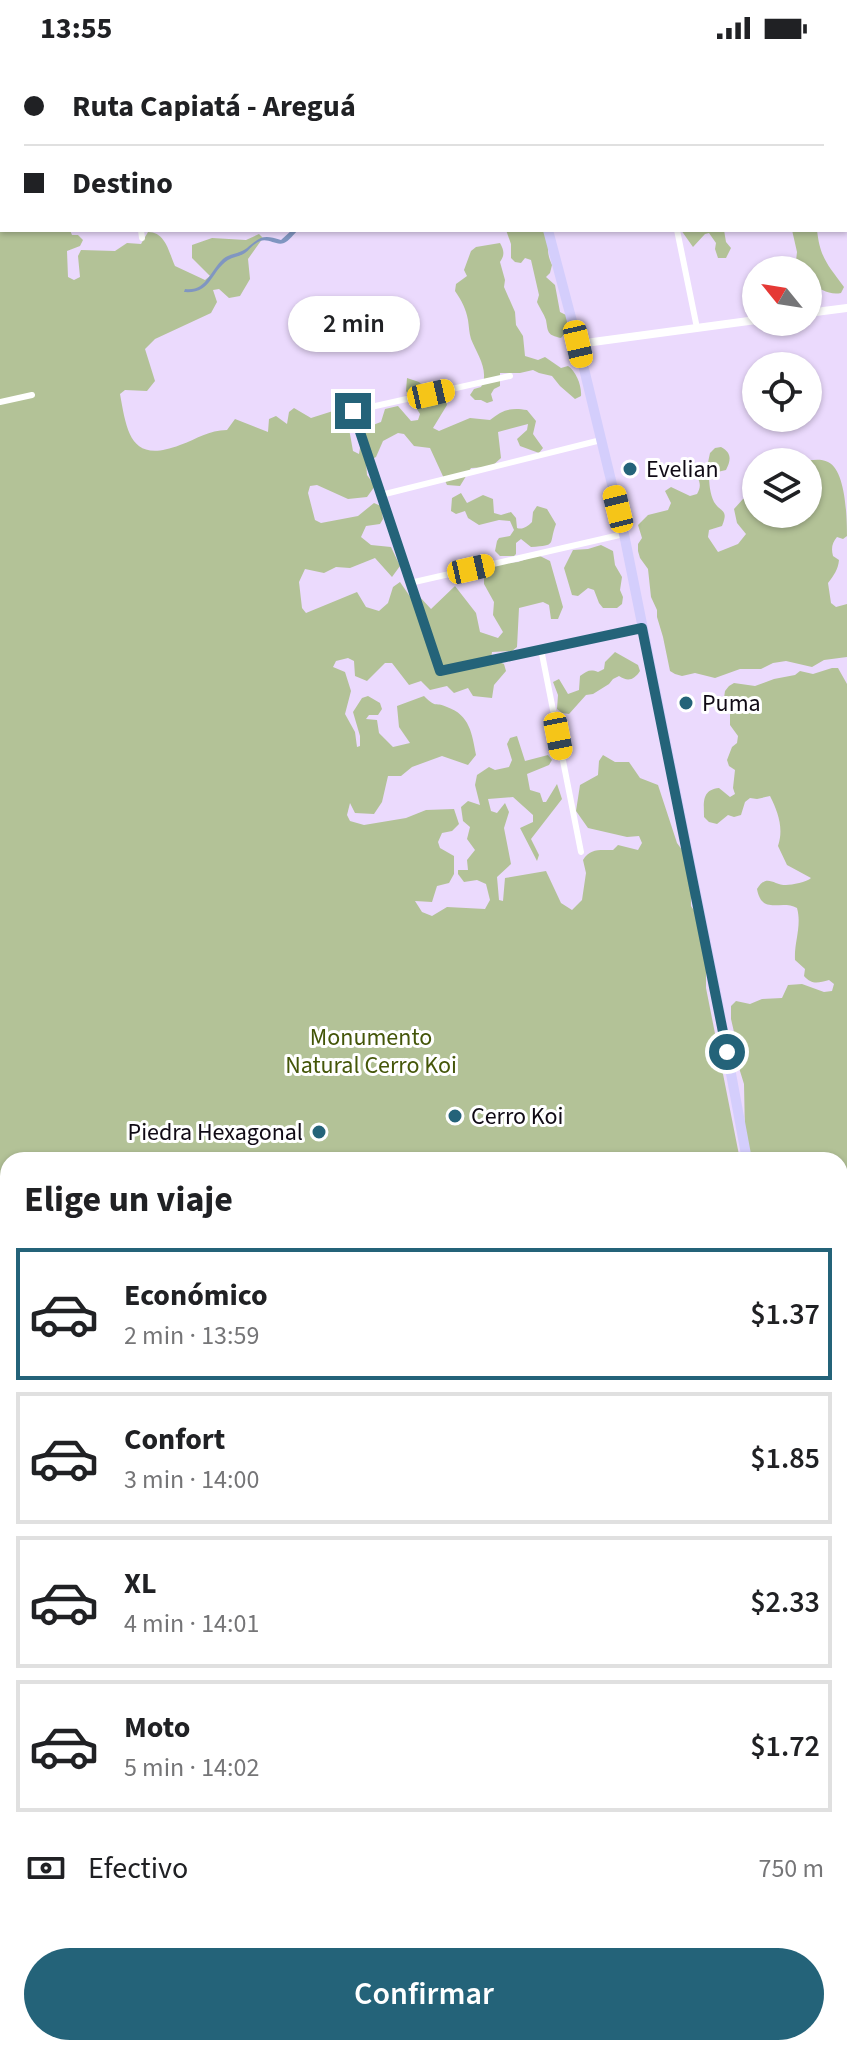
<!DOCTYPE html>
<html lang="es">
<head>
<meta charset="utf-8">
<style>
  :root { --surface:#fff; --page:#f2f2f2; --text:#202124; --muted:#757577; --line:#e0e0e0; --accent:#246379 }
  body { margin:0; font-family:"Source Sans 3",sans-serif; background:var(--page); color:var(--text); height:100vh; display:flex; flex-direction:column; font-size:30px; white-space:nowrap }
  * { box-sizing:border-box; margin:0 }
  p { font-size:26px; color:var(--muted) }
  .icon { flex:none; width:44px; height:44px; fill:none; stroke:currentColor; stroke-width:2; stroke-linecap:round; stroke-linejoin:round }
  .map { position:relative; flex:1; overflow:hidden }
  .drawer { position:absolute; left:0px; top:1096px; width:848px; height:904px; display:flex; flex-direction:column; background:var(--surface); border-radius:24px 24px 0 0; box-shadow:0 2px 6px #0004 }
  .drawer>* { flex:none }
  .guide { position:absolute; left:0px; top:0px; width:848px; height:176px; box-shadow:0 2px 6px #0004; display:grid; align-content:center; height:176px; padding:0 24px; background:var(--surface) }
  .needle { width:52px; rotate:300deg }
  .buttons { position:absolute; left:742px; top:200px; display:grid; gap:16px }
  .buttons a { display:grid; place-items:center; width:80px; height:80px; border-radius:50%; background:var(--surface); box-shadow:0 2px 6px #0004; font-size:40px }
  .end { position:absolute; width:36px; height:36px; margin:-18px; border:10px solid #246379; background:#fff; box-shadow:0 0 0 4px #fff }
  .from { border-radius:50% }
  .bubble { position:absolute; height:56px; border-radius:28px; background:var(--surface); box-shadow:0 2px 6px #0004; font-size:26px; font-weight:600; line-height:56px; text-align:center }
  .car { position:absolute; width:24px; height:48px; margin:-24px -12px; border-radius:10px; box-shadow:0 0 6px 2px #0007; background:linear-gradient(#f5c518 24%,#345 0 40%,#f5c518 0 76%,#345 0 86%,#f5c518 0) }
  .guide b { display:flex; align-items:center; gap:28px; height:76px; font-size:30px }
  .guide b+b { border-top:2px solid var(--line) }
  .guide i { width:20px; height:20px; background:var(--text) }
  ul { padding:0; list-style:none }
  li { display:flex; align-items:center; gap:24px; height:132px; margin:0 16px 12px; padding:0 8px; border:4px solid var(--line); border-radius:0px }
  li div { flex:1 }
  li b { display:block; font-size:30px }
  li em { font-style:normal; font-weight:600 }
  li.active { border-color:var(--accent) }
  li>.icon { width:72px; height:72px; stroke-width:1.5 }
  h2 { padding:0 24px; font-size:36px; line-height:96px }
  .pay { display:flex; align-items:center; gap:20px; height:88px; padding:0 24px; font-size:30px }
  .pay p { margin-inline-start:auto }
  .primary-button { display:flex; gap:16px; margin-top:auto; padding:16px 24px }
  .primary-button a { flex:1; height:92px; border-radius:48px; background:var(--accent); color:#fff; font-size:32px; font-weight:600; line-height:92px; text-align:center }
  .status { display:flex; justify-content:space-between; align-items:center; height:56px; padding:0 40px; background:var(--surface); direction:ltr }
  .status svg { height:22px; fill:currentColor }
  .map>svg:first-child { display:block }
  .green { fill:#b3c297 }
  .water { fill:#8096c1 }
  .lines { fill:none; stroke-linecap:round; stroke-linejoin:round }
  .minor { stroke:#fff; stroke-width:6 }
  .tertiary { stroke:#fff; stroke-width:8 }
  .primary { stroke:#d4cefc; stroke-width:10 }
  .route { stroke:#246379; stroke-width:10 }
  .poi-dot { fill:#246379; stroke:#fff; stroke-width:3 }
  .labels { text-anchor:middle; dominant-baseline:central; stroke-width:6; stroke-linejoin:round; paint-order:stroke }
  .poi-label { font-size:24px; fill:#100a15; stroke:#fff; text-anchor:start }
  .park-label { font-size:24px; fill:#445609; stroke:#fff }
</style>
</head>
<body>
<div class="status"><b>13:55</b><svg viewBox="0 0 49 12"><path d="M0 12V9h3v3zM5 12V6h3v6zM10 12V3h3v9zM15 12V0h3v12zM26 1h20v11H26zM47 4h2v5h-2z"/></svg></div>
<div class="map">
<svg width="847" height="2000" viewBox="0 0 847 2000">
  <rect width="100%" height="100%" fill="#ebdafd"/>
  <path class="green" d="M0,0H35L34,2H2V174H70L72,179H78L83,184L80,190L67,195L68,221L74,224L80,221L78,200L81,194L115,195L127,187L141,188L148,176C166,176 169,197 175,210L205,224L210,220L192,202V189L212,182L246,184L259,178L263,182L248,203L250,223L240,240L229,242L219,233L213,234L217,246L211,257L155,283L145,293L155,325L147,335L125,334L120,338C127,377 131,408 180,389C197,383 209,374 227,374L235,363L268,376L269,363L276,360L287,368L289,356L294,352L311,362L333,355L346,356L353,395L359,398C363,378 361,373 381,366L385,353L398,350L411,365L418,364L420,358L406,335L407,322L419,326L429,336H443L447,349L433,372L439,375L470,362L490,364C502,354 511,351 527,354L536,365L533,378L543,392L539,397L520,390L517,383L527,374L528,368L498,376L501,402L491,411L471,412L460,430L447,429L430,392L414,390L404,378L398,377L383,385L376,401L366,406L367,419L375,430L367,441L348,443L317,429L310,430L308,437L315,464L321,467L358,460L374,447L381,450L383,463L380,468L366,470L361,481L371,489L391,491L400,510L392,521L375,502L350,512L336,511L324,517L305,513L299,526L302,552L306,557L357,536L366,551L379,555L388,547L393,531L400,526L411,542L418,539L431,553L455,530L476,557L480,576L498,582L503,576L493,559L494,546L484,528V514L497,508L518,506L538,499L550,505L563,551L558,563H551L549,549L543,546L519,552L517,591L512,595L492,596L491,603L504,608L506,615L494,629L492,642L473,640L468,632L454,637L447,630L430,634L421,625L409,629L392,607H385L367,625L355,620L354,605L348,602L336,605L333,611L345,616L351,635L345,658L355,676L357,691L360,690V680L353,656L362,642L368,640L380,647L382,653L378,659H369L366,663L377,664L379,677L393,691L410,687L399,671L397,650L424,640C437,653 433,645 447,651C470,659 472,678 476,699L468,709L442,700L412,711L401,720H388L382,746L374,758L355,757L350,747L347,759L350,765L364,769L406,762L426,754L454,753L459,768L452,775L442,777L438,786L440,792L454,800V818L449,827L437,830L432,846L415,845L422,856L432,860L447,851L485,853L490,844L486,828L477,824L464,826L458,818V814H468L467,804L475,794L467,783L470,771L463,765L461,751L468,745L480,749L475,729L477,719L489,711L495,714L509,711L512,704L507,688L510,682L517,680L525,705L548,699L552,704L549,709L527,718L530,734L540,737L543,746H546L557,728L562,743L531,783L539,799L537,805L520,772L533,766V759L513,741L488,743L491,755L497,757L505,747L509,756L504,772L511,808L497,821L499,844L503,845L505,822L546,815L561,847L572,854L582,844L586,817L583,804C590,792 600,794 613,794L618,789L638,794L642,787L639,780L627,781L588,772L576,755L580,729L598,719L599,705L603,699L615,706H629L640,722L658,729L677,787L685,798L691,823V850L706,873V932L740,1104H8V1992H99L108,2000H0Z
    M506,174H547C550,190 545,194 552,209L550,217L546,221L555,229L560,256L566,259L569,272L561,282C547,279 548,276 546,264C544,258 539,251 537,246L539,239L531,204L525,202L521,207L515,206L511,202V188Z
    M681,174H724L726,186L731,192L726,202H718L715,193L716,187L709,177L705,178L693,191Z
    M792,174H817C820,202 828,209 844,231L841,237C829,240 820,231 809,230L808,214H795L797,196Z
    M500,187C504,194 505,199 500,206L505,224L504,231L515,256L516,269L523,280L525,300L538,304L545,301L561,312L568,310C576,315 582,330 581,340L575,343L560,330L552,320L539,317L533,314L520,317H500V330L494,333L491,338L493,345L487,347L481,344H475L470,339L474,333L481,331C490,315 477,298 471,283C469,277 469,270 468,264C466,253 462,245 455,235L456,228L467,220L464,214L471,195L476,191Z
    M721,391C732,397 731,404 726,414L709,418C709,427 710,438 714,446C721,457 729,453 722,470L709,474L708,481L718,496L738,488L746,478L737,467L734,453L743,443L749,441L756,449V458H808V406H794L796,404C806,406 819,401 828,406C846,414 847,463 847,480L843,483L837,481C832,487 831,492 833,500L839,504C838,514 834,519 828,527L831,547L836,551L847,548V601L824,604L812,611L786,605L773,607L761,613H740L715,622L695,617L682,620L675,618L670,615L663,581L657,561V554L651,541L648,513L640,502L638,495V488L642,482L638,469L648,459L668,454L671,447L665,435L671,431L690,440L697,438C703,428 698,424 695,414L700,409L707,411L710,397L715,392Z
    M461,437L467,447L483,439L493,443L494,457L501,459L511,456L516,462L517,472C523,474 528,470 532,466L533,456L537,450L547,453L556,468C548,489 558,489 531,491L521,483L516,487V498L514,500H500L495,495L497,485L499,482L510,480L514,474L510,465L499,464L479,469L468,462L465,455L456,458L451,455L452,442Z
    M601,489L613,495L615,509L622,521L620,534L623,541L622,548L617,552H603L599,547L594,534L588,532L578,540L572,539L564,512L573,494L588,493Z
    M615,596L638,609L640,615C634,624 628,626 619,620L613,623L609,628L593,638L586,639L569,658L562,657L557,653L558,639L553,626L559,623L568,638L579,634L580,620C587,615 590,613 598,616L604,613L605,606Z
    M832,612H838L847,628V1325L840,1327V1237L846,1235L840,1230V1104H751L745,1077L744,1028L732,989L734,976L731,963V950L736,945L750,948L762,943L782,942L788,929L802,928L824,936L832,935L834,928L829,924C818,927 812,929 804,920L805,913L795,904C794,886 802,870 797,852C781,843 762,860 757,833C767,817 773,829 786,829C792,829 807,826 811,822L787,809L778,790C784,772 778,756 770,740L757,743L750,742L745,746L741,759L734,761L728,759L717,768L709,766L704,761C704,747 701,734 719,732L730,741L735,738L733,732L735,714L729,710L727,704L732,691L737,687L738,680L730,669V655L724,642L725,635L729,630L734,627L755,630L774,623L795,619L800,615L813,618Z
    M223,1992H386L383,2000H225Z"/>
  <path class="water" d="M292,174H298C294,178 289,185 284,187C276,190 269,182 260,185C253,188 250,193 245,197C239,201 233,201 228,204C210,216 212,238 184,236L185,233C206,236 210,215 223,203C230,197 240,198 247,192C260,181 263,178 281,184Z"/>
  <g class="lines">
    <path class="minor" d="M110,0L111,2
      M215,0V2
      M141,174L142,182
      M677,174L697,272
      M510,320L353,355L440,615L642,572
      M0,346L32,339
      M381,439L601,384
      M410,527L624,478
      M541,593L581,796
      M840,1231L847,1230
      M840,1430L847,1429
      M840,1534H847
      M840,1699L847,1698
      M840,1796L847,1795
      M840,1892L847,1891
      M840,1985L847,1984
      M689,1992L690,2000
      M764,2000L804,1992"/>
    <path class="tertiary" d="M808,257L847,252
      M578,288L756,264"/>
    <path class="primary" d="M505,0V2
      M548,174L578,288L624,478L717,942L747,1104
      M840,1580L847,1618"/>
  </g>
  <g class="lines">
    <path class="route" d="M353,355L440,615L642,572L727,996"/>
  </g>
  <g class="poi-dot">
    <circle cx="630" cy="413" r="8"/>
    <circle cx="686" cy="647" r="8"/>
    <circle cx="455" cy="1060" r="8"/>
    <circle cx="319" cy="1076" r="8"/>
  </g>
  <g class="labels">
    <g class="poi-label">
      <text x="646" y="413">Evelian</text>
      <text x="702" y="647">Puma</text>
      <text x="471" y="1060">Cerro Koi</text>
      <text x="303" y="1076" text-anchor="end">Piedra Hexagonal</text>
    </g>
    <g class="park-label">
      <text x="371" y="981">Monumento<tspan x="371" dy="28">Natural Cerro Koi</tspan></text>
    </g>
  </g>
</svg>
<div class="buttons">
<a><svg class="needle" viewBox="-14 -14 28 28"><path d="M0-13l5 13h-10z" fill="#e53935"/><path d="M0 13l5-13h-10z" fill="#757577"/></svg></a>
<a><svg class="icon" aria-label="locate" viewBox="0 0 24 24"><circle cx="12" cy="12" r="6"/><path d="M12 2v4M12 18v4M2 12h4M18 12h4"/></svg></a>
<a><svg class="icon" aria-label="layers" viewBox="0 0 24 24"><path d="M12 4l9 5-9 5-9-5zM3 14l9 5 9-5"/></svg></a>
</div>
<i class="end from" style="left:727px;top:996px"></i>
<i class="end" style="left:353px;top:355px"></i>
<div class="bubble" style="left:288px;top:240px;width:132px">2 min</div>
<i class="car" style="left:578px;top:288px;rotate:167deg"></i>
<i class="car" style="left:431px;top:338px;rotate:77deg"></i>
<i class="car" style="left:618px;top:453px;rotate:346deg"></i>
<i class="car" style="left:471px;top:513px;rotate:77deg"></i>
<i class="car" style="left:558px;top:680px;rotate:169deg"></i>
<div class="guide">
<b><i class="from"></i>Ruta Capiatá - Areguá</b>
<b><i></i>Destino</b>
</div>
<section class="drawer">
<h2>Elige un viaje</h2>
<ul>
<li class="active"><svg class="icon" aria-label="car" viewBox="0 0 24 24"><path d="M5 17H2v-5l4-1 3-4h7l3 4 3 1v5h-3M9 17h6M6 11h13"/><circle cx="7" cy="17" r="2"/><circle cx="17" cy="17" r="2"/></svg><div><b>Económico</b><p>2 min · 13:59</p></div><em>$1.37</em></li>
<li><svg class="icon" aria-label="car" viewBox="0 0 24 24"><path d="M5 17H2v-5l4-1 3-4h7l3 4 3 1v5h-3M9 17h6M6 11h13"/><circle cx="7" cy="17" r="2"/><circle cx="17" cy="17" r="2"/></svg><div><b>Confort</b><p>3 min · 14:00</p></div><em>$1.85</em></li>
<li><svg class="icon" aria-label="car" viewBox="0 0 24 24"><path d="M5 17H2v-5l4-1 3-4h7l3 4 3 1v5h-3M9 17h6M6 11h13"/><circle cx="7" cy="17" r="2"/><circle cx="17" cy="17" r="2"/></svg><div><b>XL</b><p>4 min · 14:01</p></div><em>$2.33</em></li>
<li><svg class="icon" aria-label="car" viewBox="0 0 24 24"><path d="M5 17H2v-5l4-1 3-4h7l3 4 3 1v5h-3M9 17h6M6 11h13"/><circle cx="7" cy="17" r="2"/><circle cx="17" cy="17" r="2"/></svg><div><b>Moto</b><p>5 min · 14:02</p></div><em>$1.72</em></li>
</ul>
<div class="pay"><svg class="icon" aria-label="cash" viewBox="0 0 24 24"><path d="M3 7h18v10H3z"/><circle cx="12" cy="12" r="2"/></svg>Efectivo<p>750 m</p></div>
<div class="primary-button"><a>Confirmar</a></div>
</section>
</div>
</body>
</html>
